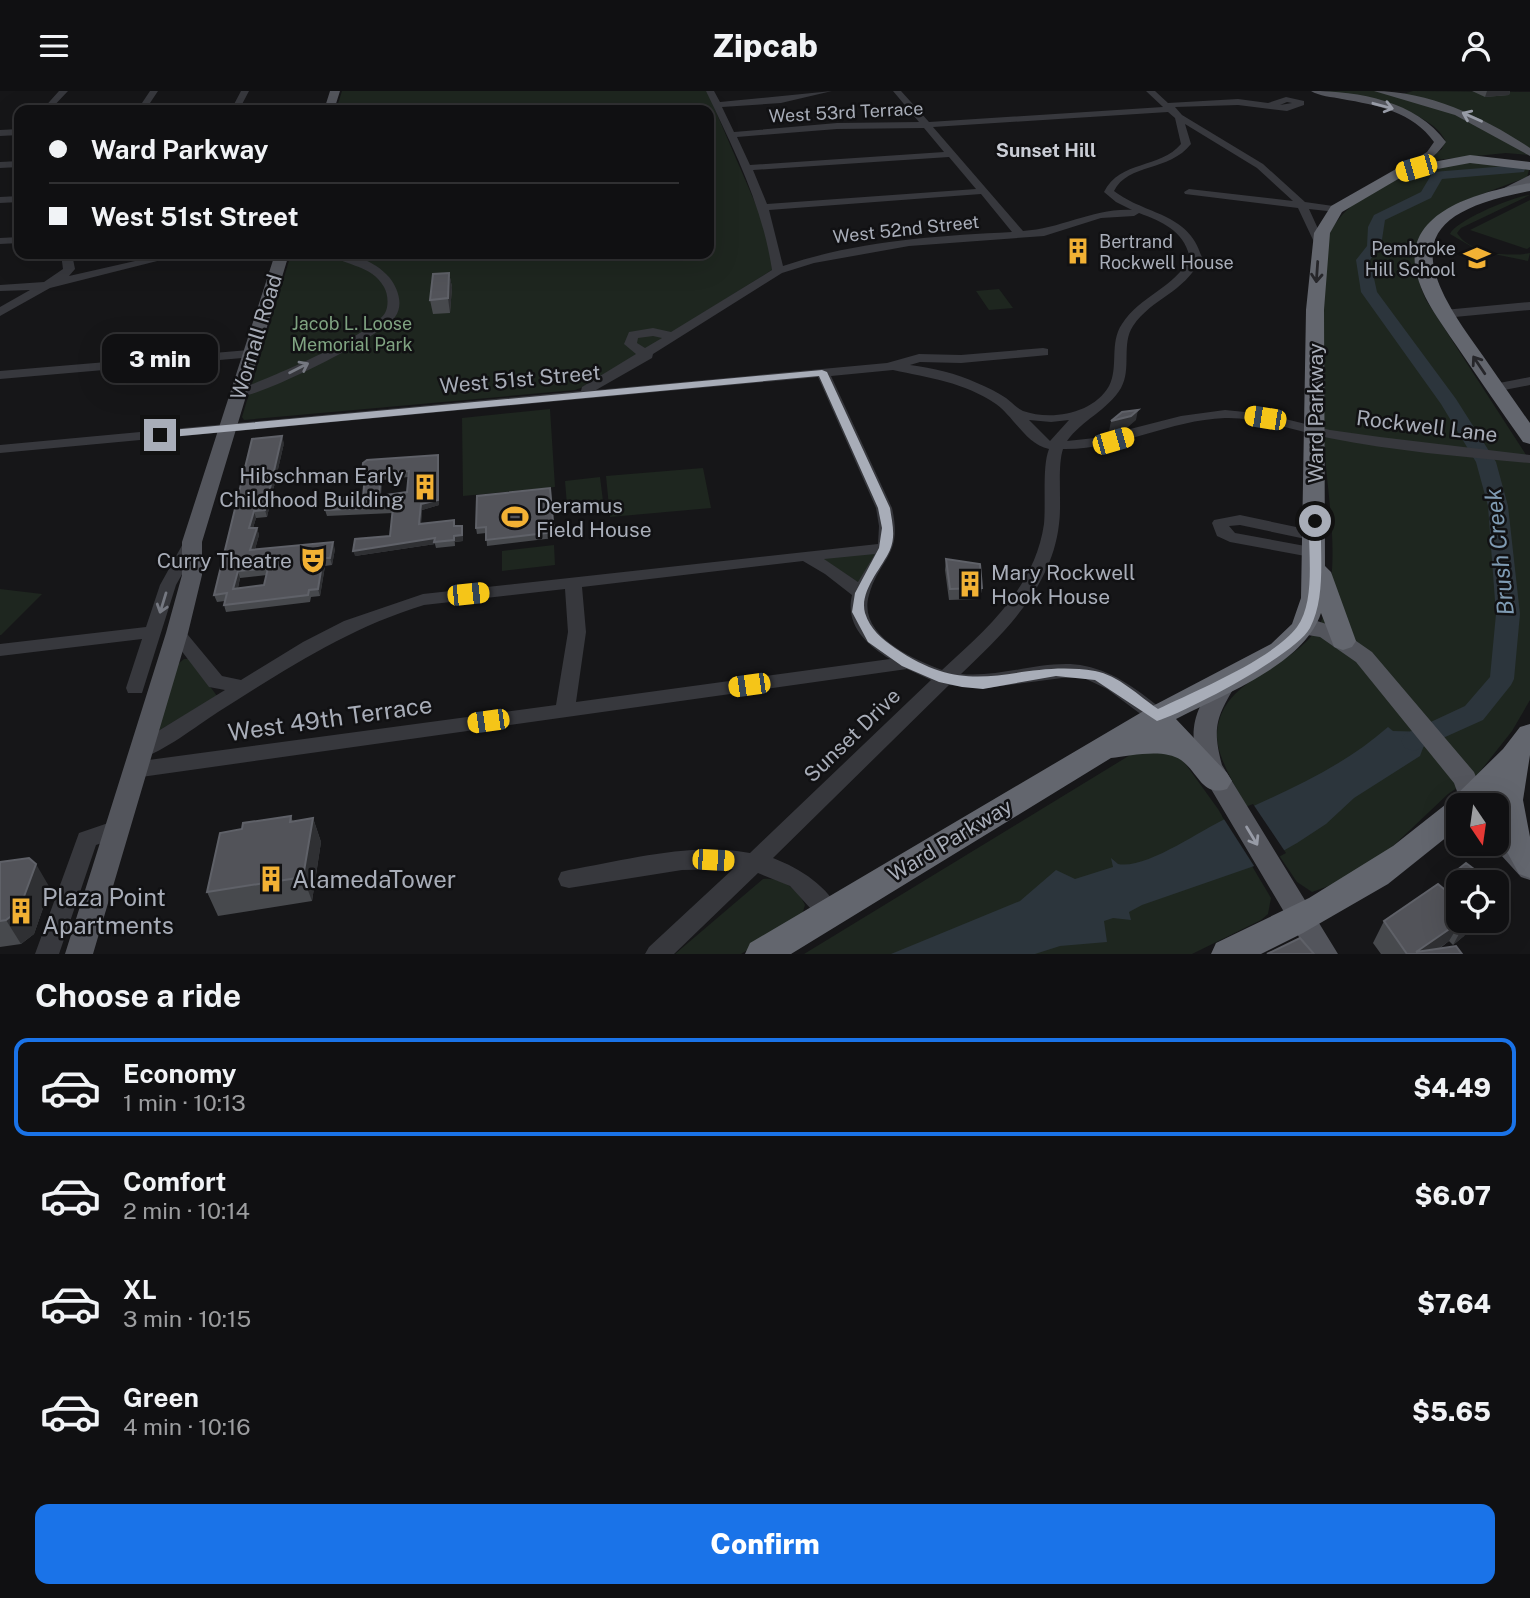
<!DOCTYPE html>
<html lang="en">
<head>
<meta charset="utf-8">
<style>
  :root { --surface:#101012; --page:#19191b; --text:#f1f3f6; --muted:#9c9d9f; --line:#303032; --accent:#1a73e8 }
  body { margin:0; font-family:"Public Sans",sans-serif; background:var(--page); color:var(--text); height:100vh; display:flex; flex-direction:column; font-size:26px; white-space:nowrap }
  * { box-sizing:border-box; margin:0 }
  p { font-size:23px; color:var(--muted) }
  .icon { flex:none; width:38px; height:38px; fill:none; stroke:currentColor; stroke-width:2; stroke-linecap:round; stroke-linejoin:round }
  .map { position:relative; height:863px; overflow:hidden }
  .drawer { display:flex; flex-direction:column; background:var(--surface); flex:1 }
  .drawer>* { flex:none }
  .top-card { position:absolute; left:14px; top:14px; width:700px; height:154px; border-radius:14px; box-shadow:0 7px 28px #0002,0 0 0 2px var(--line); display:grid; align-content:center; height:154px; padding:0 35px; background:var(--surface) }
  .needle { width:46px; rotate:167deg }
  .tools { position:absolute; left:1446px; top:702px; display:grid; gap:14px }
  .tools a { display:grid; place-items:center; width:63px; height:63px; border-radius:14px; background:var(--surface); box-shadow:0 7px 28px #0002,0 0 0 2px var(--line); font-size:35px }
  .end { position:absolute; width:32px; height:32px; margin:-16px; border:9px solid #a8adb8; background:#111; box-shadow:0 0 0 4px #111 }
  .from { border-radius:50% }
  .bubble { position:absolute; height:49px; border-radius:14px; background:var(--surface); box-shadow:0 7px 28px #0002,0 0 0 2px var(--line); font-size:23px; font-weight:800; line-height:49px; text-align:center }
  .car { position:absolute; width:21px; height:42px; margin:-21px -10px; border-radius:9px; box-shadow:0 0 5px 2px #0007; background:linear-gradient(#f5c518 24%,#345 0 40%,#f5c518 0 76%,#345 0 86%,#f5c518 0) }
  .top-card b { display:flex; align-items:center; gap:24px; height:66px; font-size:26px }
  .top-card b+b { border-top:2px solid var(--line) }
  .top-card i { width:18px; height:18px; background:var(--text) }
  ul { padding:0; list-style:none }
  li { display:flex; align-items:center; gap:21px; height:98px; margin:0 14px 10px; padding:0 21px; border:4px solid transparent; border-radius:14px }
  li div { flex:1 }
  li b { display:block; font-size:26px }
  li em { font-style:normal; font-weight:800 }
  li.active { border-color:var(--accent) }
  li>.icon { width:63px; height:63px; stroke-width:1.5 }
  h2 { padding:0 35px; font-size:32px; line-height:84px }
  .action { display:flex; gap:14px; margin-top:auto; padding:14px 35px }
  .action a { flex:1; height:80px; border-radius:14px; background:var(--accent); color:#fff; font-size:28px; font-weight:800; line-height:80px; text-align:center }
  header { display:flex; justify-content:space-between; align-items:center; height:91px; padding:0 35px; background:var(--surface); font-size:32px; font-weight:800 }
  .map>svg:first-child { display:block }
  .green { fill:#1e261f }
  .water { fill:#2c353c }
  .pier { fill:#161618 }
  .lines { fill:none; stroke-linecap:round; stroke-linejoin:round }
  .river { fill:#2c353c; fill-rule:evenodd }
  .minor { fill:#37383d; fill-rule:evenodd }
  .major { fill:#53555c; fill-rule:evenodd }
  .highway { fill:#63666e; fill-rule:evenodd }
  .wall { fill:#47494d; fill-rule:evenodd }
  .shaded-wall { fill:#2f3033 }
  .building { fill:#525359; stroke:#5f6168; stroke-width:2; fill-rule:evenodd }
  .oneway { stroke:#979ba6 }
  .oneway2 { stroke:#26262a }
  .oneway3 { stroke:#757881 }
  .route { fill:#a8adb8 }
  .labels { text-anchor:middle; dominant-baseline:central; stroke-width:5; stroke-linejoin:round; paint-order:stroke }
  .far-street-label { font-size:18px; fill:#a8adb8; stroke:#111113 }
  .far-poi-label { font-size:18px; fill:#a8adb8; stroke:#111113; text-anchor:start }
  .far-park-label { font-size:18px; fill:#7fa381; stroke:#111113 }
  .far-neighbourhood-label { font-size:19px; font-weight:bold; fill:#c9ccd4; stroke:#111113 }
  .street-label { font-size:21px; fill:#a8adb8; stroke:#111113 }
  .poi-label { font-size:21px; fill:#a8adb8; stroke:#111113; text-anchor:end }
  .water-label { font-size:23px; font-style:italic; fill:#7f9bb3; stroke:#111113 }
  .near-street-label { font-size:24px; fill:#a8adb8; stroke:#111113 }
  .near-poi-label { font-size:24px; fill:#a8adb8; stroke:#111113; text-anchor:start }
</style>
</head>
<body>
<header><svg class="icon" aria-label="menu" viewBox="0 0 24 24"><path d="M4 6h16M4 12h16M4 18h16"/></svg>Zipcab<svg class="icon" aria-label="person" viewBox="0 0 24 24"><circle cx="12" cy="8" r="4"/><path d="M4 21q1-7 8-7t8 7"/></svg></header>
<div class="map">
<svg width="1530" height="863" viewBox="0 0 1530 863">
  <rect width="100%" height="100%" fill="#161618"/>
  <path class="green" d="M342,0H707L769,144L772,179L586,295L575,299L244,329L242,326L291,163H709V19H336Z
    M1325,0H1375L1458,22L1528,64L1506,62L1426,70L1442,58L1445,49C1430,17 1356,7 1325,0Z
    M1413,0L1530,1V59L1475,26L1403,3Z
    M1457,70L1530,76L1527,86L1461,111L1416,161C1414,178 1419,193 1426,209L1530,370V609L1512,640L1478,683L1448,703L1391,757L1334,793L1312,801L1297,791C1276,758 1215,679 1217,643C1220,580 1309,578 1325,520C1341,466 1327,406 1324,350C1321,285 1325,219 1325,153C1343,101 1409,81 1457,70Z
    M1530,104L1461,137L1457,142C1470,163 1508,166 1530,162L1528,170L1479,160L1450,143C1455,130 1514,105 1530,104Z
    M1530,109V156L1527,158L1470,139Z
    M999,198L1013,217L989,219L976,200Z
    M550,318L555,396L463,405L462,327Z
    M703,377L711,417L610,426L606,385Z
    M600,386L603,410L567,414L565,390Z
    M554,454L555,474L502,480V460Z
    M879,460L861,493L818,465Z
    M0,498L42,503L1,544H0Z
    M184,568H190L217,605L158,640L178,573Z
    M1150,655L1182,668L1218,718L1271,807L1268,823L1261,829L1192,863H804L1140,658Z
    M763,788C781,786 798,798 805,814L801,827L741,863H675Z"/>
  <path class="water" d="M1388,636L1393,640L1429,641L1420,665L1354,707L1326,733L1297,752L1260,773L1142,814L1129,821L1131,829L1113,827L1104,830L1107,851L1060,855L1035,863H891L1020,810L1056,779L1075,788L1113,776L1111,767L1118,773C1145,779 1201,739 1225,728C1283,701 1339,679 1388,636Z"/>
  <path class="pier" d="M1253,713L1286,762L1256,778L1222,725Z"/>
  <g class="lines">
    <path class="river" d="M1519,74L1525,78L1524,81L1442,88L1431,107L1385,129L1381,155L1370,169L1377,201L1456,308L1496,371L1508,415L1520,523L1514,588L1511,594L1483,629L1414,660L1405,657L1401,650L1405,643L1465,615L1490,586L1496,523L1488,415L1476,371L1441,313L1361,201L1356,169L1367,155L1368,136L1374,124L1421,101L1433,81Z"/>
    <path class="minor" d="M59,0H68L50,19H42Z
      M150,0H158L148,15L149,19H141L140,15Z
      M241,0H249L239,19H231Z
      M706,0H714L720,11L832,0L781,12L722,16L734,41L837,32L919,31L893,0H901L929,31L1163,16L1146,0H1155L1168,12L1238,8L1268,12L1286,6L1304,10V14L1287,20L1238,14L1175,16L1182,24L1263,73L1305,111L1340,116L1341,118L1336,121L1309,118L1324,151L1323,153L1314,151L1298,117L1185,103L1184,101L1189,98L1293,110L1257,77L1185,33L1191,53C1169,81 1128,72 1114,100C1147,125 1189,121 1202,167C1182,204 1153,206 1133,235C1121,253 1132,278 1121,297C1108,319 1082,329 1067,350L1095,347L1181,325L1225,319L1265,323L1330,339L1380,346L1530,364V372C1463,366 1395,360 1329,347C1295,340 1260,326 1225,327C1169,329 1119,359 1063,358C1057,376 1062,412 1059,433C1052,496 1005,541 961,583C1002,587 1048,567 1085,575C1116,581 1140,601 1164,620L1167,625L1164,630L1157,632L1150,630L1107,598L1084,587H1062L986,597L949,594L773,767C801,778 828,795 841,823L838,830L830,833L822,830L790,795L758,782L674,863H645L649,856L733,778L682,779L569,797L561,795L558,788L561,781L569,779C627,769 691,751 750,762L931,589L907,578L134,687L127,684L124,679L127,674L134,671L556,614L568,541L565,498L424,514C348,537 285,579 218,621C195,636 165,660 139,668L132,666L129,661L132,656L225,599L209,596L171,546L168,542L171,538H183L222,585L241,589L303,551L344,530L423,503L878,453L879,435L876,417L818,286L0,362V354L581,300L582,296L636,263L624,253L629,241L653,237L671,241L772,179C762,113 734,59 706,0ZM1287,11L1292,12L1280,14ZM1168,21L1175,27L1181,53C1160,78 1120,69 1104,101L1116,111L1132,119C1094,117 1061,138 1023,140L933,36ZM924,37L944,61L750,74L737,46L837,38ZM949,66L976,98L767,113L753,79ZM981,103L1012,141C935,145 857,150 783,175L769,119ZM1139,122C1163,131 1184,140 1190,167C1174,197 1140,205 1122,233C1109,252 1119,276 1109,295C1093,323 1051,330 1023,320C1017,317 1011,311 1006,307C997,301 987,296 977,292C956,282 933,277 910,274L920,271L961,272L1048,264V258L1043,257L961,264L919,263L887,272L596,299L652,267L653,263L782,182L814,172L909,155L1044,145L1101,127L1134,125ZM653,245L662,247L645,257L637,252L638,247ZM893,279C929,287 964,291 996,313C1014,326 1026,353 1049,358C1042,375 1046,412 1044,433C1035,496 987,538 942,579C913,568 857,544 869,504C880,466 903,465 892,417L831,285ZM1029,329L1051,331L1069,329L1050,350ZM875,463L858,491L824,468ZM803,470L825,483L852,504C845,534 866,553 890,568L576,611L586,541L582,496Z
      M19,38V44L0,45V39Z
      M19,70V76L0,77V71Z
      M19,105V111L0,112V106Z
      M19,146V152L0,153V147Z
      M61,163H72L75,178L69,185L166,163H185L50,197L0,225V216L30,199L0,200V194L44,191L63,178Z
      M331,163C353,163 374,169 389,186C398,197 404,214 395,226C383,245 252,311 231,307L229,304L231,301C259,292 372,244 385,222C389,215 388,203 384,196C371,173 346,176 331,163Z
      M1530,211V219L1444,227L1438,223L1444,219Z
      M249,259L254,260V266L0,288V280Z
      M1530,286V294L1494,301L1487,297L1489,294Z
      M1240,424L1315,440L1323,445L1315,450L1240,434L1229,435L1235,442L1316,457L1324,462L1316,467L1230,451L1217,445L1212,432L1214,429Z
      M191,448L199,453L176,494L142,602H128L126,597L142,548L0,565V553L146,536L160,494L185,449Z
      M117,729L124,732L128,738L124,744L96,754L59,863H35L79,742Z"/>
    <path class="major" d="M330,0H340L334,19H324Z
      M1311,0C1359,0 1416,10 1446,51C1436,65 1415,85 1397,83V79L1427,61L1434,51C1413,21 1377,14 1342,8C1332,6 1319,5 1311,0Z
      M1374,0C1430,0 1485,27 1530,57V65L1455,24Z
      M1530,84V92L1506,104L1496,101Z
      M275,163H289L202,451V484L188,542L93,863H65L166,542L182,484V451Z
      M1303,530H1317L1336,536L1372,561L1474,681L1488,714H1462L1454,692L1356,571L1320,546L1295,542L1292,537L1295,532Z
      M1227,582L1235,584L1238,590C1218,624 1211,634 1222,674L1338,863H1309L1198,676C1188,634 1195,619 1219,584Z
      M1496,732L1505,735L1530,760V789L1521,786L1490,752H1496Z"/>
    <path class="highway" d="M1470,64L1530,71V79L1470,72L1405,84L1342,121L1330,142L1324,219L1325,475L1331,481L1356,550L1352,556L1343,559L1334,556L1321,522C1304,574 1222,604 1176,628L1227,682L1232,690L1227,698C1202,706 1199,682 1181,669C1163,657 1131,665 1111,667L791,863H745L750,852L1147,618L1271,553L1292,533L1301,507L1306,219L1314,142L1331,115L1396,78Z
      M1530,92V100C1419,121 1408,159 1471,248C1491,276 1510,304 1530,332V353L1523,351C1500,319 1478,286 1456,254C1440,230 1419,204 1415,174C1408,116 1489,99 1530,92Z
      M1530,633V664L1523,709L1530,746V787L1519,783L1500,748L1493,703L1482,714H1458V737L1388,793L1303,842L1261,863H1211L1216,852L1309,807L1393,755L1450,710L1503,658L1520,636Z"/>
  </g>
  <path class="wall" d="M1472,0H1510L1509,4L1485,6Z
    M449,182L452,196L450,222L433,223L430,209Z
    M284,352L267,426L256,427L253,437H257L259,444L255,458H335L332,474L325,475L320,505L311,506L310,511L226,521L224,514L225,510L217,511L214,504ZM267,484L264,494L238,497L240,487Z
    M439,369V414L422,419L421,433L455,435H462L463,450L455,451V455L436,457L435,453L355,465L390,445L393,422L327,425L325,419L363,406L365,388L363,389L362,383ZM408,386L407,401L381,404L382,389Z
    M550,397L554,447L487,455L486,442L477,443L476,437Z
    M946,468L982,497L980,508L949,509L945,479Z
    M291,725L293,731L313,727L321,751L312,810L218,825L207,801L242,738Z
    M0,771L50,797L34,843L21,853L0,856Z
    M1466,772L1458,830H1474L1464,845L1453,854L1449,850L1439,858L1462,863H1381L1373,852L1384,830L1447,796L1456,780Z"/>
  <path class="shaded-wall" d="M1487,0H1510L1509,4L1485,6Z
    M449,182L452,196L450,222L448,207Z
    M1138,319L1136,329L1128,336L1109,340L1111,330Z
    M282,345L284,352L267,426L265,419Z
    M438,364L439,369V414L422,419L420,439L419,433L421,413Z
    M381,383L382,389L380,410L379,405Z
    M254,420L256,427L251,444L249,437Z
    M462,435L463,450L455,451V455L454,445Z
    M257,437L259,444L253,466L250,459Z
    M435,447V453L355,465L353,460Z
    M333,451L335,458L332,474L330,467Z
    M323,467L325,475L320,505L318,498Z
    M238,480L240,487L236,505L233,498Z
    M313,727L321,751L312,810L303,786Z
    M36,773L50,797L34,843L21,853L6,829Z
    M1505,803L1496,818V809Z
    M1461,830L1449,850L1431,863L1416,861Z
    M1464,830H1474L1464,845L1453,854L1465,832Z"/>
  <path class="building" d="M449,182L448,207L430,209L433,183Z
    M1138,319L1131,325L1111,330L1122,321Z
    M282,345L265,419L254,420L249,437H257L250,459L333,451L330,467H323L318,498L309,499L308,504L224,514L227,502L214,504L252,348ZM268,477L264,494L233,498L238,480Z
    M438,364V409L421,413L419,433L454,429V435H462V444L454,445V449L434,451L435,447L353,460L355,448L390,445L393,416L325,419L324,408L363,406L365,383H362L363,372L367,369ZM409,380L407,401L379,405L381,383Z
    M550,397L554,441L486,449V436L476,437L477,405Z
    M946,468L980,473L982,497L950,498Z
    M291,725L290,731L313,727L303,786L207,801L220,742L242,738L243,732Z
    M29,767L36,773L19,819L6,829L0,830V771Z
    M1466,772L1491,791H1458V830H1461L1416,861L1456,855L1462,863H1407L1384,830L1438,793L1444,798L1462,785L1456,780Z
    M1496,795L1505,803L1496,809Z
    M1300,847L1314,863H1267Z"/>
  <defs><path id="oneway-shaft" d="M-6 0H5M1.5-3L5.5 0L1.5 3" fill="none" stroke-width="1.6" stroke-linecap="round" stroke-linejoin="round" transform="scale(1.75)"/></defs>
  <g class="oneway">
    <use href="#oneway-shaft" transform="translate(1383 15) rotate(15)"/>
    <use href="#oneway-shaft" transform="translate(1472 26) rotate(-156)"/>
    <use href="#oneway-shaft" transform="translate(1252 745) rotate(59)"/>
  </g>
  <g class="oneway2">
    <use href="#oneway-shaft" transform="translate(1317 181) rotate(94)"/>
    <use href="#oneway-shaft" transform="translate(1479 274) rotate(-124)"/>
  </g>
  <g class="oneway3">
    <use href="#oneway-shaft" transform="translate(299 277) rotate(-27)"/>
    <use href="#oneway-shaft" transform="translate(163 512) rotate(107)"/>
  </g>
  <path class="route" d="M822,279L827,281L890,417C892,431 896,445 890,459C882,477 859,500 865,522C870,538 882,548 895,557C976,613 1014,567 1095,580C1118,584 1139,605 1158,618C1195,600 1273,568 1297,536C1316,510 1308,461 1309,430L1315,427L1321,430C1320,464 1326,506 1310,537C1295,564 1188,620 1157,630L1095,589L1056,585L983,598L962,596L939,591L902,575L868,551L852,521L855,502L879,457L882,437L878,417L819,285L160,347L155,344L160,340Z"/>
  <defs>
    <g id="building-bare" transform="scale(2.1)"><path d="M-4-6H4V6H1V3H-1V6H-4ZM-2.5-4.3h1.7v1.8h-1.7ZM.8-4.3h1.7v1.8H.8ZM-2.5-1h1.7V.8h-1.7ZM.8-1h1.7V.8H.8Z" fill="#f2b134" stroke="#111113" stroke-width="2.5" paint-order="stroke"/></g>
    <g id="school-bare" transform="scale(2.1)"><path d="M0-5L7-2L0 1L-7-2ZM-4 1L0 2.5L4 1V4Q0 6-4 4Z" fill="#f2b134" stroke="#111113" stroke-width="2.5" paint-order="stroke"/></g>
    <g id="stadium-bare" transform="scale(2.1)"><path d="M0-5a6.5 5 0 1 0 0 10a6.5 5 0 1 0 0-10ZM-3.5-1.8h7v3.6h-7Z" fill="#f2b134" stroke="#111113" stroke-width="2.5" paint-order="stroke"/></g>
    <g id="theatre-bare" transform="scale(2.1)"><path d="M-5-5.5Q0-4 5-5.5V0Q5 5 0 6Q-5 5-5 0ZM-3.3-2.5H-1v1.5H-3.3ZM1-2.5H3.3v1.5H1ZM-2.8 1Q0 5.5 2.8 1Z" fill="#f2b134" stroke="#111113" stroke-width="2.5" paint-order="stroke"/></g>
  </defs>
  <g fill-rule="evenodd">
    <use href="#building-bare" x="1078" y="160"/>
    <use href="#school-bare" x="1477" y="167"/>
    <use href="#building-bare" x="425" y="396"/>
    <use href="#stadium-bare" x="515" y="426"/>
    <use href="#theatre-bare" x="313" y="469"/>
    <use href="#building-bare" x="970" y="493"/>
    <use href="#building-bare" x="271" y="788"/>
    <use href="#building-bare" x="21" y="820"/>
  </g>
  <g class="labels">
    <g class="far-street-label">
      <text transform="translate(846 21) rotate(-3)">West 53rd Terrace</text>
      <text transform="translate(906 138) rotate(-6)">West 52nd Street</text>
    </g>
    <g class="far-poi-label">
      <text x="1099" y="150">Bertrand<tspan x="1099" dy="21">Rockwell House</tspan></text>
      <text x="1456" y="157" text-anchor="end">Pembroke<tspan x="1456" dy="21">Hill School</tspan></text>
    </g>
    <g class="far-park-label">
      <text x="352" y="232">Jacob L. Loose<tspan x="352" dy="21">Memorial Park</tspan></text>
    </g>
    <g class="far-neighbourhood-label">
      <text x="1046" y="59">Sunset Hill</text>
    </g>
    <g class="street-label">
      <text transform="translate(256 246) rotate(-73)">Wornall Road</text>
      <text transform="translate(520 288) rotate(-5)">West 51st Street</text>
      <text transform="translate(1315 322) rotate(-90)">Ward Parkway</text>
      <text transform="translate(1427 335) rotate(7)">Rockwell Lane</text>
      <text transform="translate(852 644) rotate(-44)">Sunset Drive</text>
      <text transform="translate(950 749) rotate(-31)">Ward Parkway</text>
    </g>
    <g class="poi-label">
      <text x="404" y="384">Hibschman Early<tspan x="404" dy="24">Childhood Building</tspan></text>
      <text x="536" y="414" text-anchor="start">Deramus<tspan x="536" dy="24">Field House</tspan></text>
      <text x="292" y="469">Curry Theatre</text>
      <text x="991" y="481" text-anchor="start">Mary Rockwell<tspan x="991" dy="24">Hook House</tspan></text>
    </g>
    <g class="water-label">
      <text transform="translate(1499 461) rotate(-96)">Brush Creek</text>
    </g>
    <g class="near-street-label">
      <text transform="translate(330 627) rotate(-8)">West 49th Terrace</text>
    </g>
    <g class="near-poi-label">
      <text x="292" y="788">AlamedaTower</text>
      <text x="42" y="806">Plaza Point<tspan x="42" dy="28">Apartments</tspan></text>
    </g>
  </g>
</svg>
<div class="tools">
<a><svg class="needle" viewBox="-14 -14 28 28"><path d="M0-13l5 13h-10z" fill="#e53935"/><path d="M0 13l5-13h-10z" fill="#9c9d9f"/></svg></a>
<a><svg class="icon" aria-label="locate" viewBox="0 0 24 24"><circle cx="12" cy="12" r="6"/><path d="M12 2v4M12 18v4M2 12h4M18 12h4"/></svg></a>
</div>
<i class="end from" style="left:1315px;top:430px"></i>
<i class="end" style="left:160px;top:344px"></i>
<div class="bubble" style="left:102px;top:243px;width:116px">3 min</div>
<i class="car" style="left:1416px;top:77px;rotate:254deg"></i>
<i class="car" style="left:1265px;top:327px;rotate:279deg"></i>
<i class="car" style="left:1113px;top:350px;rotate:74deg"></i>
<i class="car" style="left:468px;top:503px;rotate:84deg"></i>
<i class="car" style="left:749px;top:594px;rotate:262deg"></i>
<i class="car" style="left:488px;top:630px;rotate:262deg"></i>
<i class="car" style="left:713px;top:769px;rotate:93deg"></i>
<div class="top-card">
<b><i class="from"></i>Ward Parkway</b>
<b><i></i>West 51st Street</b>
</div>
</div>
<section class="drawer">
<h2>Choose a ride</h2>
<ul>
<li class="active"><svg class="icon" aria-label="car" viewBox="0 0 24 24"><path d="M5 17H2v-5l4-1 3-4h7l3 4 3 1v5h-3M9 17h6M6 11h13"/><circle cx="7" cy="17" r="2"/><circle cx="17" cy="17" r="2"/></svg><div><b>Economy</b><p>1 min · 10:13</p></div><em>$4.49</em></li>
<li><svg class="icon" aria-label="car" viewBox="0 0 24 24"><path d="M5 17H2v-5l4-1 3-4h7l3 4 3 1v5h-3M9 17h6M6 11h13"/><circle cx="7" cy="17" r="2"/><circle cx="17" cy="17" r="2"/></svg><div><b>Comfort</b><p>2 min · 10:14</p></div><em>$6.07</em></li>
<li><svg class="icon" aria-label="car" viewBox="0 0 24 24"><path d="M5 17H2v-5l4-1 3-4h7l3 4 3 1v5h-3M9 17h6M6 11h13"/><circle cx="7" cy="17" r="2"/><circle cx="17" cy="17" r="2"/></svg><div><b>XL</b><p>3 min · 10:15</p></div><em>$7.64</em></li>
<li><svg class="icon" aria-label="car" viewBox="0 0 24 24"><path d="M5 17H2v-5l4-1 3-4h7l3 4 3 1v5h-3M9 17h6M6 11h13"/><circle cx="7" cy="17" r="2"/><circle cx="17" cy="17" r="2"/></svg><div><b>Green</b><p>4 min · 10:16</p></div><em>$5.65</em></li>
</ul>
<div class="action"><a>Confirm</a></div>
</section>
</body>
</html>
